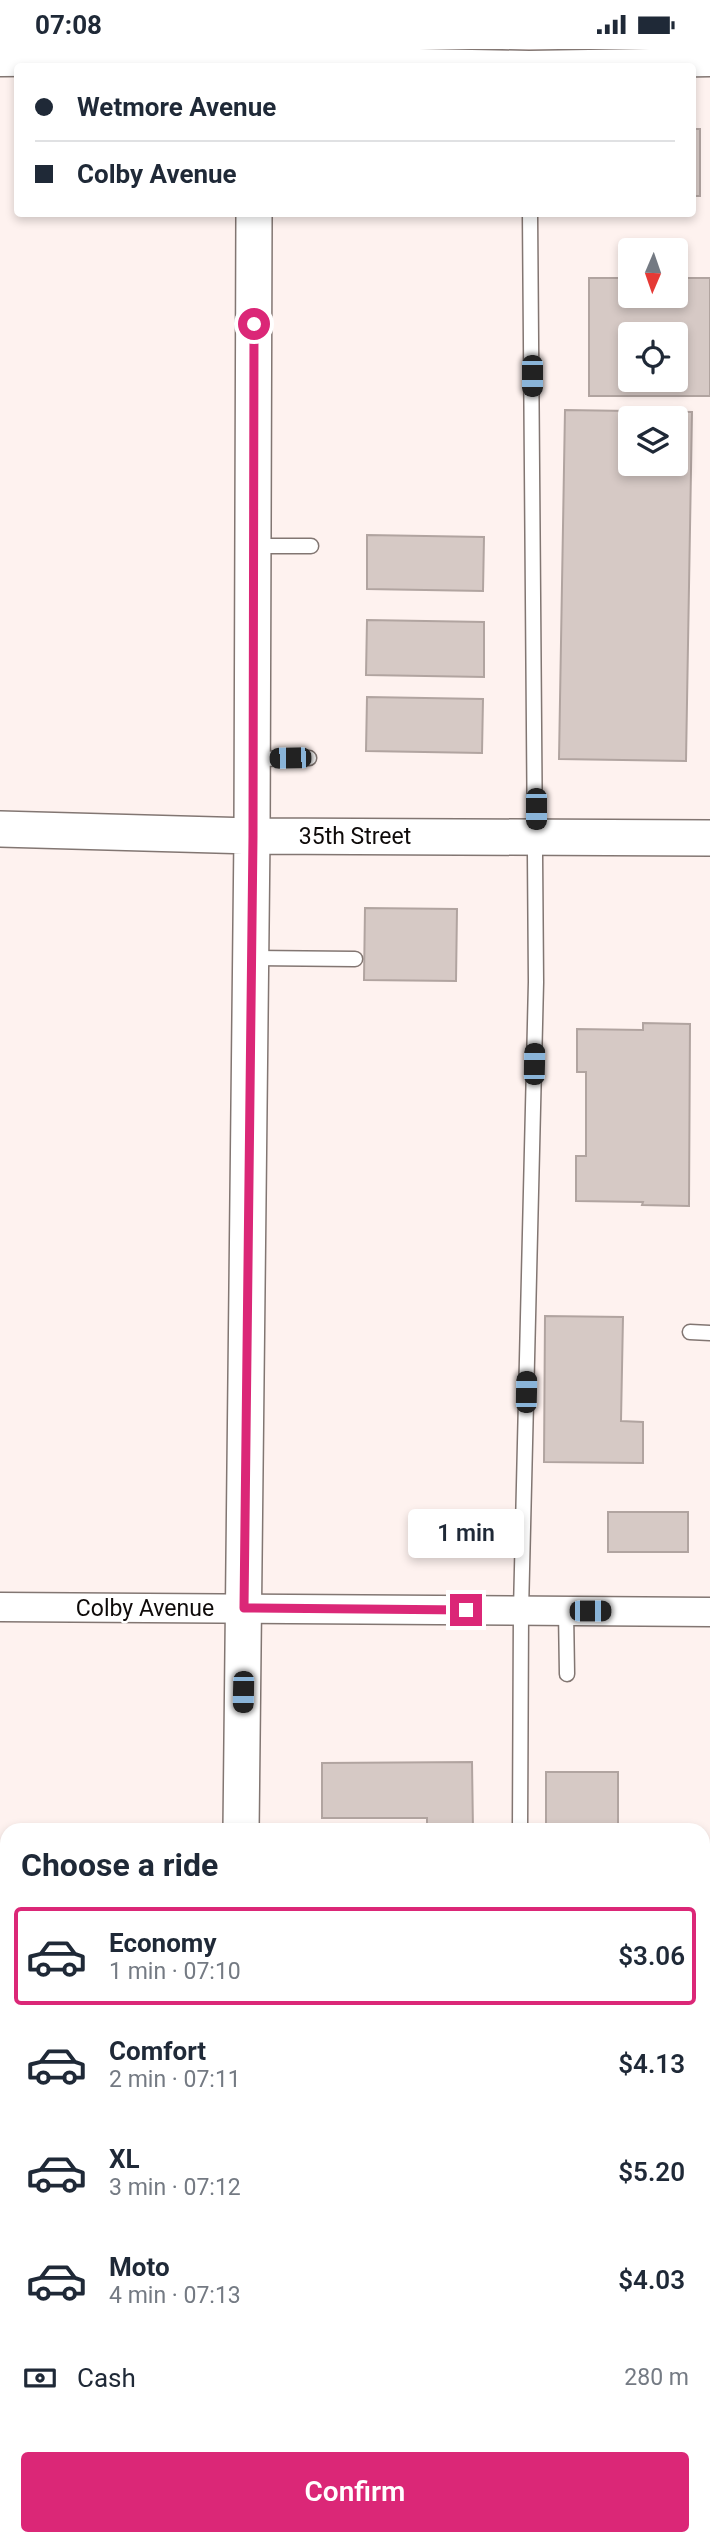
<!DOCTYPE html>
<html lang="en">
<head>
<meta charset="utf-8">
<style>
  :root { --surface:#fff; --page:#f2f2f3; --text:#1f2937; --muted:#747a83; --line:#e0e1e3; --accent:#db2777 }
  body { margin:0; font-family:Roboto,sans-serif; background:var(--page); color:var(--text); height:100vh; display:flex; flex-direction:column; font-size:26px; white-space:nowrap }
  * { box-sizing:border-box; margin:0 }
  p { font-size:23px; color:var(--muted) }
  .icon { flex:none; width:38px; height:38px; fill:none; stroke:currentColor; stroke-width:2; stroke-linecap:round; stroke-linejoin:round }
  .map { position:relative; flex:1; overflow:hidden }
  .sheet { position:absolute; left:0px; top:1774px; width:710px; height:723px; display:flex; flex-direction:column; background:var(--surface); border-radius:21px 21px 0 0; box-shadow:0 4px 10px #0003 }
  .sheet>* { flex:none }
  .hud { position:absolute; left:14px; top:14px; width:682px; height:154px; border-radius:7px; box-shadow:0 4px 10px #0003; display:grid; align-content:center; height:154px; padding:0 21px; background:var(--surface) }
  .needle { width:46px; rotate:182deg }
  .tools { position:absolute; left:618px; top:189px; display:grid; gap:14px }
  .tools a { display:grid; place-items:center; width:70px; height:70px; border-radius:7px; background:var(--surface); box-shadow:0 4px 10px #0003; font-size:35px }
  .end { position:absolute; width:32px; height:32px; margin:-16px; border:9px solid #db2777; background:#fff; box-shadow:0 0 0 4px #fff }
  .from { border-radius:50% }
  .bubble { position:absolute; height:49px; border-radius:7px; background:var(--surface); box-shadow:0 4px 10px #0003; font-size:23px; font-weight:600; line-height:49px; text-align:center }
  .car { position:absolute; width:21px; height:42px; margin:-21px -10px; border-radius:9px; box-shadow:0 0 5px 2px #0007; background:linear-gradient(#222 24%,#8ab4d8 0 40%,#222 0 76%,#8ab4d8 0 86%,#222 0) }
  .hud b { display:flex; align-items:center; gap:24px; height:66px; font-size:26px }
  .hud b+b { border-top:2px solid var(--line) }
  .hud i { width:18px; height:18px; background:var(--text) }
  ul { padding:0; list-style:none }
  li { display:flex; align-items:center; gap:21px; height:98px; margin:0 14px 10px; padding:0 7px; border:4px solid transparent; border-radius:7px }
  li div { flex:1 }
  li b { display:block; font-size:26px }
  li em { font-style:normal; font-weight:600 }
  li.current { border-color:var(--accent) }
  li>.icon { width:63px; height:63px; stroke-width:1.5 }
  h2 { padding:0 21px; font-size:32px; line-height:84px }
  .pay { display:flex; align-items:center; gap:18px; height:77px; padding:0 21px; font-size:26px }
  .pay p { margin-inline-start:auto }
  .cta { display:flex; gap:14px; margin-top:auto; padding:14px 21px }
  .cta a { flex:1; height:80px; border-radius:7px; background:var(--accent); color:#fff; font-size:28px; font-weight:600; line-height:80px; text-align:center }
  .status { display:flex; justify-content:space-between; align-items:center; height:49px; padding:0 35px; background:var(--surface); direction:ltr }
  .status svg { height:19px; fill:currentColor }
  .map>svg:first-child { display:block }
  .building { fill:#d6c9c5; stroke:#b1a4a0; stroke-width:2; fill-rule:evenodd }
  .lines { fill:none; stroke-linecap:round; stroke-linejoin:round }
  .service-casing { stroke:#827672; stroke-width:17 }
  .minor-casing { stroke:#827672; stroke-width:31 }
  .tertiary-casing { stroke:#827672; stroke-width:38 }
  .service { stroke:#fff; stroke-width:14 }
  .minor { stroke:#fff; stroke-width:28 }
  .tertiary { stroke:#fff; stroke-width:35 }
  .route { stroke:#db2777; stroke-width:9 }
  .labels { text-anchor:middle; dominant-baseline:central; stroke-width:5; stroke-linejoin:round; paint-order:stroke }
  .street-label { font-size:23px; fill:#0e0a09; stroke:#fff }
</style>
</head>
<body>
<div class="status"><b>07:08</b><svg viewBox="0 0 49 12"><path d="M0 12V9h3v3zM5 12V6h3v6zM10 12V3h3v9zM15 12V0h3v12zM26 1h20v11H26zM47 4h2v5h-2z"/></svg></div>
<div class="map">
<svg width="710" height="2497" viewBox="0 0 710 2497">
  <rect width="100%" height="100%" fill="#fef2ef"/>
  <path class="building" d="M693,80H700V147H693Z
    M589,229H630V247H676V229H710V347H589ZM630,285H676V331H630Z
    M565,361L692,363L686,712L559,710ZM630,369H676V415H630Z
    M367,486L484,488L483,542L367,540Z
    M367,571L484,573V628L366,626Z
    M367,648L483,650L482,704L366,702Z
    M365,859L457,860L456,932L364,931Z
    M643,974L690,975L689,1157L642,1156L643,1153L576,1152V1107H586V1023H577V980L643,981Z
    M545,1267L623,1268L621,1372L643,1373V1414L544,1413Z
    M608,1463H688V1503H608Z
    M472,1713L473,1782H427V1769H322V1714Z
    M546,1723H618V1782H546Z
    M704,1793H707V1837H704Z
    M0,2430H7V2465H0Z
    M538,2490H662V2497H538Z
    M45,2491L97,2492V2497H45Z
    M311,2492H470V2497H311Z"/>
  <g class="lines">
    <g class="service-casing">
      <path id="service" d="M253,497H311
        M252,710L309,709
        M252,909L355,910
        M690,1283L710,1284
        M566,1562L567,1625
        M520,1782L521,1562L536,933L530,164
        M0,2236H4
        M516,2497V2490"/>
    </g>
    <g class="minor-casing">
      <path id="minor" d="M0,13L255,11L529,16L710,13
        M0,1558L710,1563
        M0,2333H7
        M704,2341H710"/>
    </g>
    <g class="tertiary-casing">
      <path id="tertiary" d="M255,18V0
        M0,780L252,787L710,789
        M241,1782L252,787L254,164
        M231,2497V2490"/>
    </g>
    <use href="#service" class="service"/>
    <use href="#minor" class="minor"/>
    <use href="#tertiary" class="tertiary"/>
  </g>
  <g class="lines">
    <path class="route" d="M254,275L253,787L244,1559L466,1561"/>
  </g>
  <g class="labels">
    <g class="street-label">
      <text x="355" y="787">35th Street</text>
      <text x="145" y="1559">Colby Avenue</text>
    </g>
  </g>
</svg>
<div class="tools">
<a><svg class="needle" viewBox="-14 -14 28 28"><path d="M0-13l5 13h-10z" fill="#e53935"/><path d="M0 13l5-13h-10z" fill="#747a83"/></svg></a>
<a><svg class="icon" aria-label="locate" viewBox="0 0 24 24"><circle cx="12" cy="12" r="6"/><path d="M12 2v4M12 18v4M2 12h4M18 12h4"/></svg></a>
<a><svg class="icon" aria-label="layers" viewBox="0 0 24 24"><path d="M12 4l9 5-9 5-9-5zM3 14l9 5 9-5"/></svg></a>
</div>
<i class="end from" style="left:254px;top:275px"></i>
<i class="end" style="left:466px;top:1561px"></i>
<div class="bubble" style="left:408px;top:1460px;width:116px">1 min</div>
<i class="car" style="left:532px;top:327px;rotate:180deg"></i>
<i class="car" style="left:290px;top:709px;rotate:269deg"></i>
<i class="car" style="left:536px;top:760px;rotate:180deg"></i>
<i class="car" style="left:534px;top:1015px;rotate:1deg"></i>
<i class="car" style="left:526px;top:1343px;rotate:1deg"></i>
<i class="car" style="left:590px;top:1562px;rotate:90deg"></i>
<i class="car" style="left:243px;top:1643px;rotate:181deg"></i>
<div class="hud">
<b><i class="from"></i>Wetmore Avenue</b>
<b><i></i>Colby Avenue</b>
</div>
<section class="sheet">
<h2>Choose a ride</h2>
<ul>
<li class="current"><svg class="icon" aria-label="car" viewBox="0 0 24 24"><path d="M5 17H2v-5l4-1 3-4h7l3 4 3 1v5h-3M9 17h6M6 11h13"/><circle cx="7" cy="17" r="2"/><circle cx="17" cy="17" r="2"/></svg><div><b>Economy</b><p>1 min · 07:10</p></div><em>$3.06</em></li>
<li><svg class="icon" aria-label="car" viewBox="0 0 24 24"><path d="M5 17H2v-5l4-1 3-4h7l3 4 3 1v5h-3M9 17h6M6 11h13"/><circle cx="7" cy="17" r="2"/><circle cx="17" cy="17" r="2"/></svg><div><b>Comfort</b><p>2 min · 07:11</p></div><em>$4.13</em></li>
<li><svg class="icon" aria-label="car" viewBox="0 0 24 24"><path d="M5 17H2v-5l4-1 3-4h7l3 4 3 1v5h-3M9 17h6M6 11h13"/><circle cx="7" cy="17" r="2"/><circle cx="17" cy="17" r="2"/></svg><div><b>XL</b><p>3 min · 07:12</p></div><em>$5.20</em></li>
<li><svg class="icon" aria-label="car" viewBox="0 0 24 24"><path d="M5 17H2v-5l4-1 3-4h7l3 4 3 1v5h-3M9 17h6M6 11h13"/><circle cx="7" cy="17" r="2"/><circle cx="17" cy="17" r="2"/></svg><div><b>Moto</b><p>4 min · 07:13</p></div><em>$4.03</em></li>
</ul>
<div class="pay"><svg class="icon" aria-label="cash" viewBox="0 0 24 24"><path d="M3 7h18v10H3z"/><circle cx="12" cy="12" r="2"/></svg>Cash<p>280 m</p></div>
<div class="cta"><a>Confirm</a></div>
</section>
</div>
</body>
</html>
